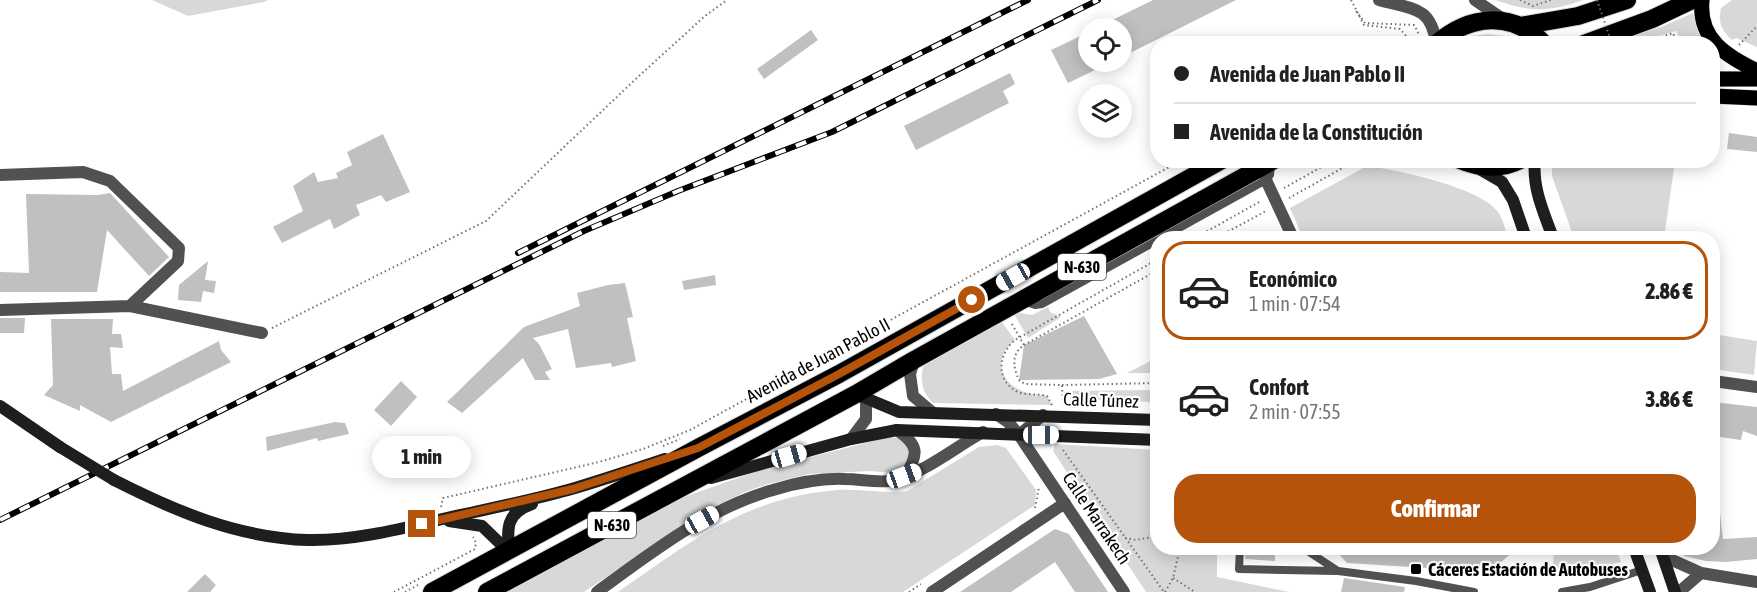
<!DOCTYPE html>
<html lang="es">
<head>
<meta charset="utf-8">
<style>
  :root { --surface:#fff; --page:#f6f6f6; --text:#202124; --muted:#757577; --line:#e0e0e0; --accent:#b45309 }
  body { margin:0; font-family:"Asap Condensed",sans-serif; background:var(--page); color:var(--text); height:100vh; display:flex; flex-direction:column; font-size:22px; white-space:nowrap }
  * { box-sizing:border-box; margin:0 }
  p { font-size:20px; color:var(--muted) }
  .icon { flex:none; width:33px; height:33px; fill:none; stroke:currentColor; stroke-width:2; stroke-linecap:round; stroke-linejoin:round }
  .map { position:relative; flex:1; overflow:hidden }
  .details { position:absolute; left:1150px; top:231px; width:570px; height:324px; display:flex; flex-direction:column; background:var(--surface); border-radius:24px; box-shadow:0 3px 15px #0003 }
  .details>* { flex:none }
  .banner { position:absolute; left:1150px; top:36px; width:570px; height:132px; border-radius:24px; box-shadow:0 3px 15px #0003; display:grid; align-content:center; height:132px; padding:0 24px; background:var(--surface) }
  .fabs { position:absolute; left:1078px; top:18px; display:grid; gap:12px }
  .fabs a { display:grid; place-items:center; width:54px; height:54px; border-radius:50%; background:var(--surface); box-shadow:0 3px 15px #0003; font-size:30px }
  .end { position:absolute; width:27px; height:27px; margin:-14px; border:8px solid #b45309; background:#fff; box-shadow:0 0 0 3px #fff }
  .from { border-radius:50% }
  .bubble { position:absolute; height:42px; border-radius:21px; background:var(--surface); box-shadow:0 3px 15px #0003; font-size:20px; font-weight:800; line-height:42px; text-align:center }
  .car { position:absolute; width:18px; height:36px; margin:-18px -9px; border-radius:8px; box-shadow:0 0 4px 2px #0007; background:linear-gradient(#fff 24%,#345 0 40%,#fff 0 76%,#345 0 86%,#fff 0) }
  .banner b { display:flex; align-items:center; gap:21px; height:57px; font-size:22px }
  .banner b+b { border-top:2px solid var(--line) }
  .banner i { width:15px; height:15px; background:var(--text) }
  ul { padding:10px 0 0; list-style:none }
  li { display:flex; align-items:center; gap:18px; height:99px; margin:0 12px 9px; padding:0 12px; border:3px solid transparent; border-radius:24px }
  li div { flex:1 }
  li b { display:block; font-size:22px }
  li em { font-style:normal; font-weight:800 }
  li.selected { border-color:var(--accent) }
  li>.icon { width:54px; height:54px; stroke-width:1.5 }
  .primary-button { display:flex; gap:12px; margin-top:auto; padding:12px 24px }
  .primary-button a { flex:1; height:69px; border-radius:24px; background:var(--accent); color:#fff; font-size:24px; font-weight:800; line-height:69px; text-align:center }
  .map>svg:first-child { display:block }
  .green { fill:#d8d8d8 }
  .building { fill:#c0c0c0 }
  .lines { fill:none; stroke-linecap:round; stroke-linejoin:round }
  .primary-casing { stroke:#dbdbdb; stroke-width:16 }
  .highway-casing { stroke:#dbdbdb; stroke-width:20 }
  .path { stroke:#737373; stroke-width:2; stroke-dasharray:1.5 3; stroke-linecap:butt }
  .lane { stroke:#515151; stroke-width:8 }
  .street { stroke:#515151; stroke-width:12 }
  .secondary { stroke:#1e1e1e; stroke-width:12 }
  .primary { stroke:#000; stroke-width:15 }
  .highway { stroke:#000; stroke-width:18 }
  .rail-casing { stroke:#000; stroke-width:6 }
  .rail { stroke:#fff; stroke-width:4; stroke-dasharray:11; stroke-linecap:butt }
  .path-bridge { stroke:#737373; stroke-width:2; stroke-dasharray:1.5 3; stroke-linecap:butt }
  .secondary-bridge { stroke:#1e1e1e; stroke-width:12 }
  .route { stroke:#b45309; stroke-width:8 }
  .poi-dot { fill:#000; stroke:#fff; stroke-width:2 }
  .labels { text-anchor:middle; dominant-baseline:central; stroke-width:4.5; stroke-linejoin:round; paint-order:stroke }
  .shield { fill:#fff; stroke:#4c4c4c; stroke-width:1.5 }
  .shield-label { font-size:16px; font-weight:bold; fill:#000 }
  .street-label { font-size:18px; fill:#000; stroke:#fff }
  .poi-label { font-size:18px; font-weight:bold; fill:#000; stroke:#fff; text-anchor:start }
</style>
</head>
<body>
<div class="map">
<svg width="1757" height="592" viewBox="0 0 1757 592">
  <rect width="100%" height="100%" fill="#fff"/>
  <path class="green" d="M152,0H268L264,2L188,16Z
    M1495,0H1583C1547,13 1530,12 1495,0Z
    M1732,0H1757V47L1736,38L1732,40C1721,30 1718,22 1721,8Z
    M1693,13L1698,32L1705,43H1669L1680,39L1676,31L1633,43L1608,44L1661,27Z
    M1488,34L1505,36L1522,43H1456L1471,36Z
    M1556,161H1675L1664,238H1574L1552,176V168Z
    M1367,166C1397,170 1480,187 1498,212C1503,219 1505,230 1508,238H1303L1290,208Z
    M1048,307L1050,312L1061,317L1028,338L1014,314L1021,313L1032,315Z
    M1001,321L1015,340C992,360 999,384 1028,393C1034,395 1041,394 1047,396L1052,405L933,403C921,391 919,377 925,361Z
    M1713,334L1757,341L1754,375L1713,369Z
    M1158,357V369H1152L1151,373H1127Z
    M1152,390L1151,402L1070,399L1071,391Z
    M889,437L899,438L908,448L909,456L904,466L894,473L869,471L809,474L768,484L747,491L705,511L584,592H507L676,500L760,470Z
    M1055,444L1158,450V548H1217V577L1289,592H1146L1053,451Z
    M997,445L1006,448L1036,490L1035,505L903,592H618C690,542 746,497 838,490C861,489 884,494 907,491L979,447Z
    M1554,548H1616L1621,562L1572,574L1558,569L1553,566Z"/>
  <path class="building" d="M1153,0H1236L1122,57V28H1096Z
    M811,30L818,40L764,79L757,69Z
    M1089,32V62H1112L1068,83L1051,50Z
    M1010,73L1015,84L1003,91L1009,103L916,150L904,126Z
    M1729,133L1757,137V152L1727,149Z
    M383,134L410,192L386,202L381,195L356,205L360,215L334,229L330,219L282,243L273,227L303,211L293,186L314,172L318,182L338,178L336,173L352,165L347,152Z
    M110,193L169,257L149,276L107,230L97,292H0V272L29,273L26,194L98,195Z
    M208,261L205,280L216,281L214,293L203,291L201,302L178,300L179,285Z
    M715,275L716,285L684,290L682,281Z
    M625,283L633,317L627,318L636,361L612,367L611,363L576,368L568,329L533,338L539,344L552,369L545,372L550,380H535L523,358L462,413L447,402L524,327L580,306L577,293L608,285Z
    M1084,316L1117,374L1099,379L1019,380L1024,345Z
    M0,318H25L24,333H0Z
    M51,319H113L112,334H121L123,348L110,347L112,374H121L123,391L219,341L221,350L231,362L111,422L80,405V411L44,395L53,385Z
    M401,381L417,397L391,426L374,410Z
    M1713,402L1757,407V436L1743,431L1741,440L1713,436Z
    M335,422L345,423L349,434L318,441L317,438L267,451L266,437Z
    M1713,513H1720L1723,539L1757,537V559L1726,562L1706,561L1684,556L1686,548H1713Z
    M1055,529L1069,534L1108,592H1075L1055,562L1011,592H960Z
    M1246,548H1275V561L1245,559Z
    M1333,548H1517L1490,572L1347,563Z
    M205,574L216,585L210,592H187Z
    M1344,578L1405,587L1404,592H1341Z"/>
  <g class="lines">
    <g class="primary-casing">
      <path id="primary" d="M1702,0C1698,40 1726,55 1757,71
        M1713,79H1757
        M1713,96L1757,98"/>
    </g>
    <g class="highway-casing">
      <path id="highway" d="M1520,26L1578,16L1627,0
        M1436,44C1469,15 1512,10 1544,44
        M1584,44L1652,19L1692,0
        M1460,160C1479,168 1501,170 1520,160
        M432,592L698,448L839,374L1222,160
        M487,592L856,394L914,360L1274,160"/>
    </g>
    <path class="path" d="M1351,0L1364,25L1400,29L1408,38V44
      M1520,0L1533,6L1551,0
      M1356,11L1365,23L1414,25L1418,32L1415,44
      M1640,44L1673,33L1675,38L1658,44
      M1739,45L1757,26
      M1284,188L1334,160
      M1289,198L1357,160
      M1195,238L1261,201
      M1216,238L1266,211
      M1012,324L1024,345C1011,354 1013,367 1019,380L1025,384L1062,385L1063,404
      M272,328L486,221L640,75L705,16L727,0
      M1024,345L1158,270
      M807,372L873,335
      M1062,385L1158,383
      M1052,405L1047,396C1038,393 1027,396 1018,392C995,381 998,354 1015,340L1158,259
      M663,446L680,439
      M1063,450L1164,592
      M441,507L443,498L599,462L643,449L690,430L1182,160
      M1035,508L1039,487
      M1125,538L1136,540L1158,536
      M1173,578L1195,592
      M394,592L475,549L476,543L473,537
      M405,592L418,585
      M909,592L921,584
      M1165,592L1173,578L1180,548"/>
    <path class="lane" d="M1161,238L1266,180L1270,175L1271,165
      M1026,302L1035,305L1042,304L1158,240
      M1240,548L1239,569L1336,571
      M1303,548L1338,571L1416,581L1474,592
      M1562,592L1590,587L1642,570"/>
    <path class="street" d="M1379,0C1410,9 1431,5 1436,43
      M1475,0L1503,19
      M0,175L83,172L110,181L179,248L178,261L130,306
      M1266,180L1293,238
      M0,310L130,306L262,333
      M914,360L910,374L913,396L932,412
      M1713,381L1757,387
      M996,414L1008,422L1019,435L1124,592
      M897,430C919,445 919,454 905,476
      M1019,435L1043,415
      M851,439L866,419V398
      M1663,556L1701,573L1757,582
      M597,592C651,553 708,508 773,490C796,483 822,478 845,479C861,479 881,484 895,480C927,471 954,448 983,432
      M932,592L1065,503
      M1679,592L1701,573"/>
    <path class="secondary" d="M1535,160C1532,188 1544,213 1553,238
      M1478,168L1502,182L1513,200L1526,238
      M856,394L899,412L1158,420
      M0,406L60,447
      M711,478L851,439L897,430L1158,440
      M114,480C175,511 238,538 308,540C356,541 404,528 451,517C492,508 534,500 575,488C605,479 635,469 665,459
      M449,521L482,526L509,552
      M1634,548L1650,592
      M1660,548L1675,592
      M509,552C507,528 506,513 532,504"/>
    <use href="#primary" class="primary"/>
    <use href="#highway" class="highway"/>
    <g class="rail-casing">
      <path id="rail" d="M518,253L1028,0
        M0,520L584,231L678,191L832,132L1098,0"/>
    </g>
    <use href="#rail" class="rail"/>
    <path class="path-bridge" d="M1597,0L1612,44"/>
    <path class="secondary-bridge" d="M60,447L114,480"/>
  </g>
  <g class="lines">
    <path class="route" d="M422,524L573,489L698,448L839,374L972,300"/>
  </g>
  <rect class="poi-dot" x="1410" y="563" width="12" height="12" rx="3"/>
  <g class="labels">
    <g class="shield">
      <rect x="1058" y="254" width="48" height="26" rx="4.5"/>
      <rect x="588" y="512" width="48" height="26" rx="4.5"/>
    </g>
    <g class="shield-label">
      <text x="1082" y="267">N-630</text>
      <text x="612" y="525">N-630</text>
    </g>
    <g class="street-label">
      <text transform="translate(818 360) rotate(-28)">Avenida de Juan Pablo II</text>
      <text transform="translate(1101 400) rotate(2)">Calle Túnez</text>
      <text transform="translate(1097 518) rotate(56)">Calle Marrakech</text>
    </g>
    <g class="poi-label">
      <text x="1428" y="569">Cáceres Estación de Autobuses</text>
    </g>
  </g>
</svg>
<div class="fabs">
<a><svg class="icon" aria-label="locate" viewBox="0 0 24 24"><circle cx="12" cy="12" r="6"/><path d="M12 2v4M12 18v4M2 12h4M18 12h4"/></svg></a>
<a><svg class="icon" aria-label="layers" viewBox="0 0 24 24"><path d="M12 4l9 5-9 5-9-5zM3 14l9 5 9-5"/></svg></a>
</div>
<i class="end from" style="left:972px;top:300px"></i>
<i class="end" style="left:422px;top:524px"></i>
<div class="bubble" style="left:372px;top:436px;width:99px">1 min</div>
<i class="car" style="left:1013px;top:277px;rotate:241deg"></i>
<i class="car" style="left:1041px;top:435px;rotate:90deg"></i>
<i class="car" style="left:789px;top:456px;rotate:74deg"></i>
<i class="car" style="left:904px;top:476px;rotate:70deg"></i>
<i class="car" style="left:702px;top:520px;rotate:61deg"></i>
<div class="banner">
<b><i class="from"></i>Avenida de Juan Pablo II</b>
<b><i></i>Avenida de la Constitución</b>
</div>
<section class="details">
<ul>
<li class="selected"><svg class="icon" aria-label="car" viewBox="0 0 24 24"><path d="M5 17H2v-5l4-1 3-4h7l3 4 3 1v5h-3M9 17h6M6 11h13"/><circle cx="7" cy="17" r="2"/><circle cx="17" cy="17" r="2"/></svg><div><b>Económico</b><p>1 min · 07:54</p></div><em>2.86 €</em></li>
<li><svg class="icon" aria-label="car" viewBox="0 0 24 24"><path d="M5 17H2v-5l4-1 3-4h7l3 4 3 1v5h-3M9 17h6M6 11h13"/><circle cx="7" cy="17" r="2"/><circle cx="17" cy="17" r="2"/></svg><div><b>Confort</b><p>2 min · 07:55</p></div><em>3.86 €</em></li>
</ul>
<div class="primary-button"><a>Confirmar</a></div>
</section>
</div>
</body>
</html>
